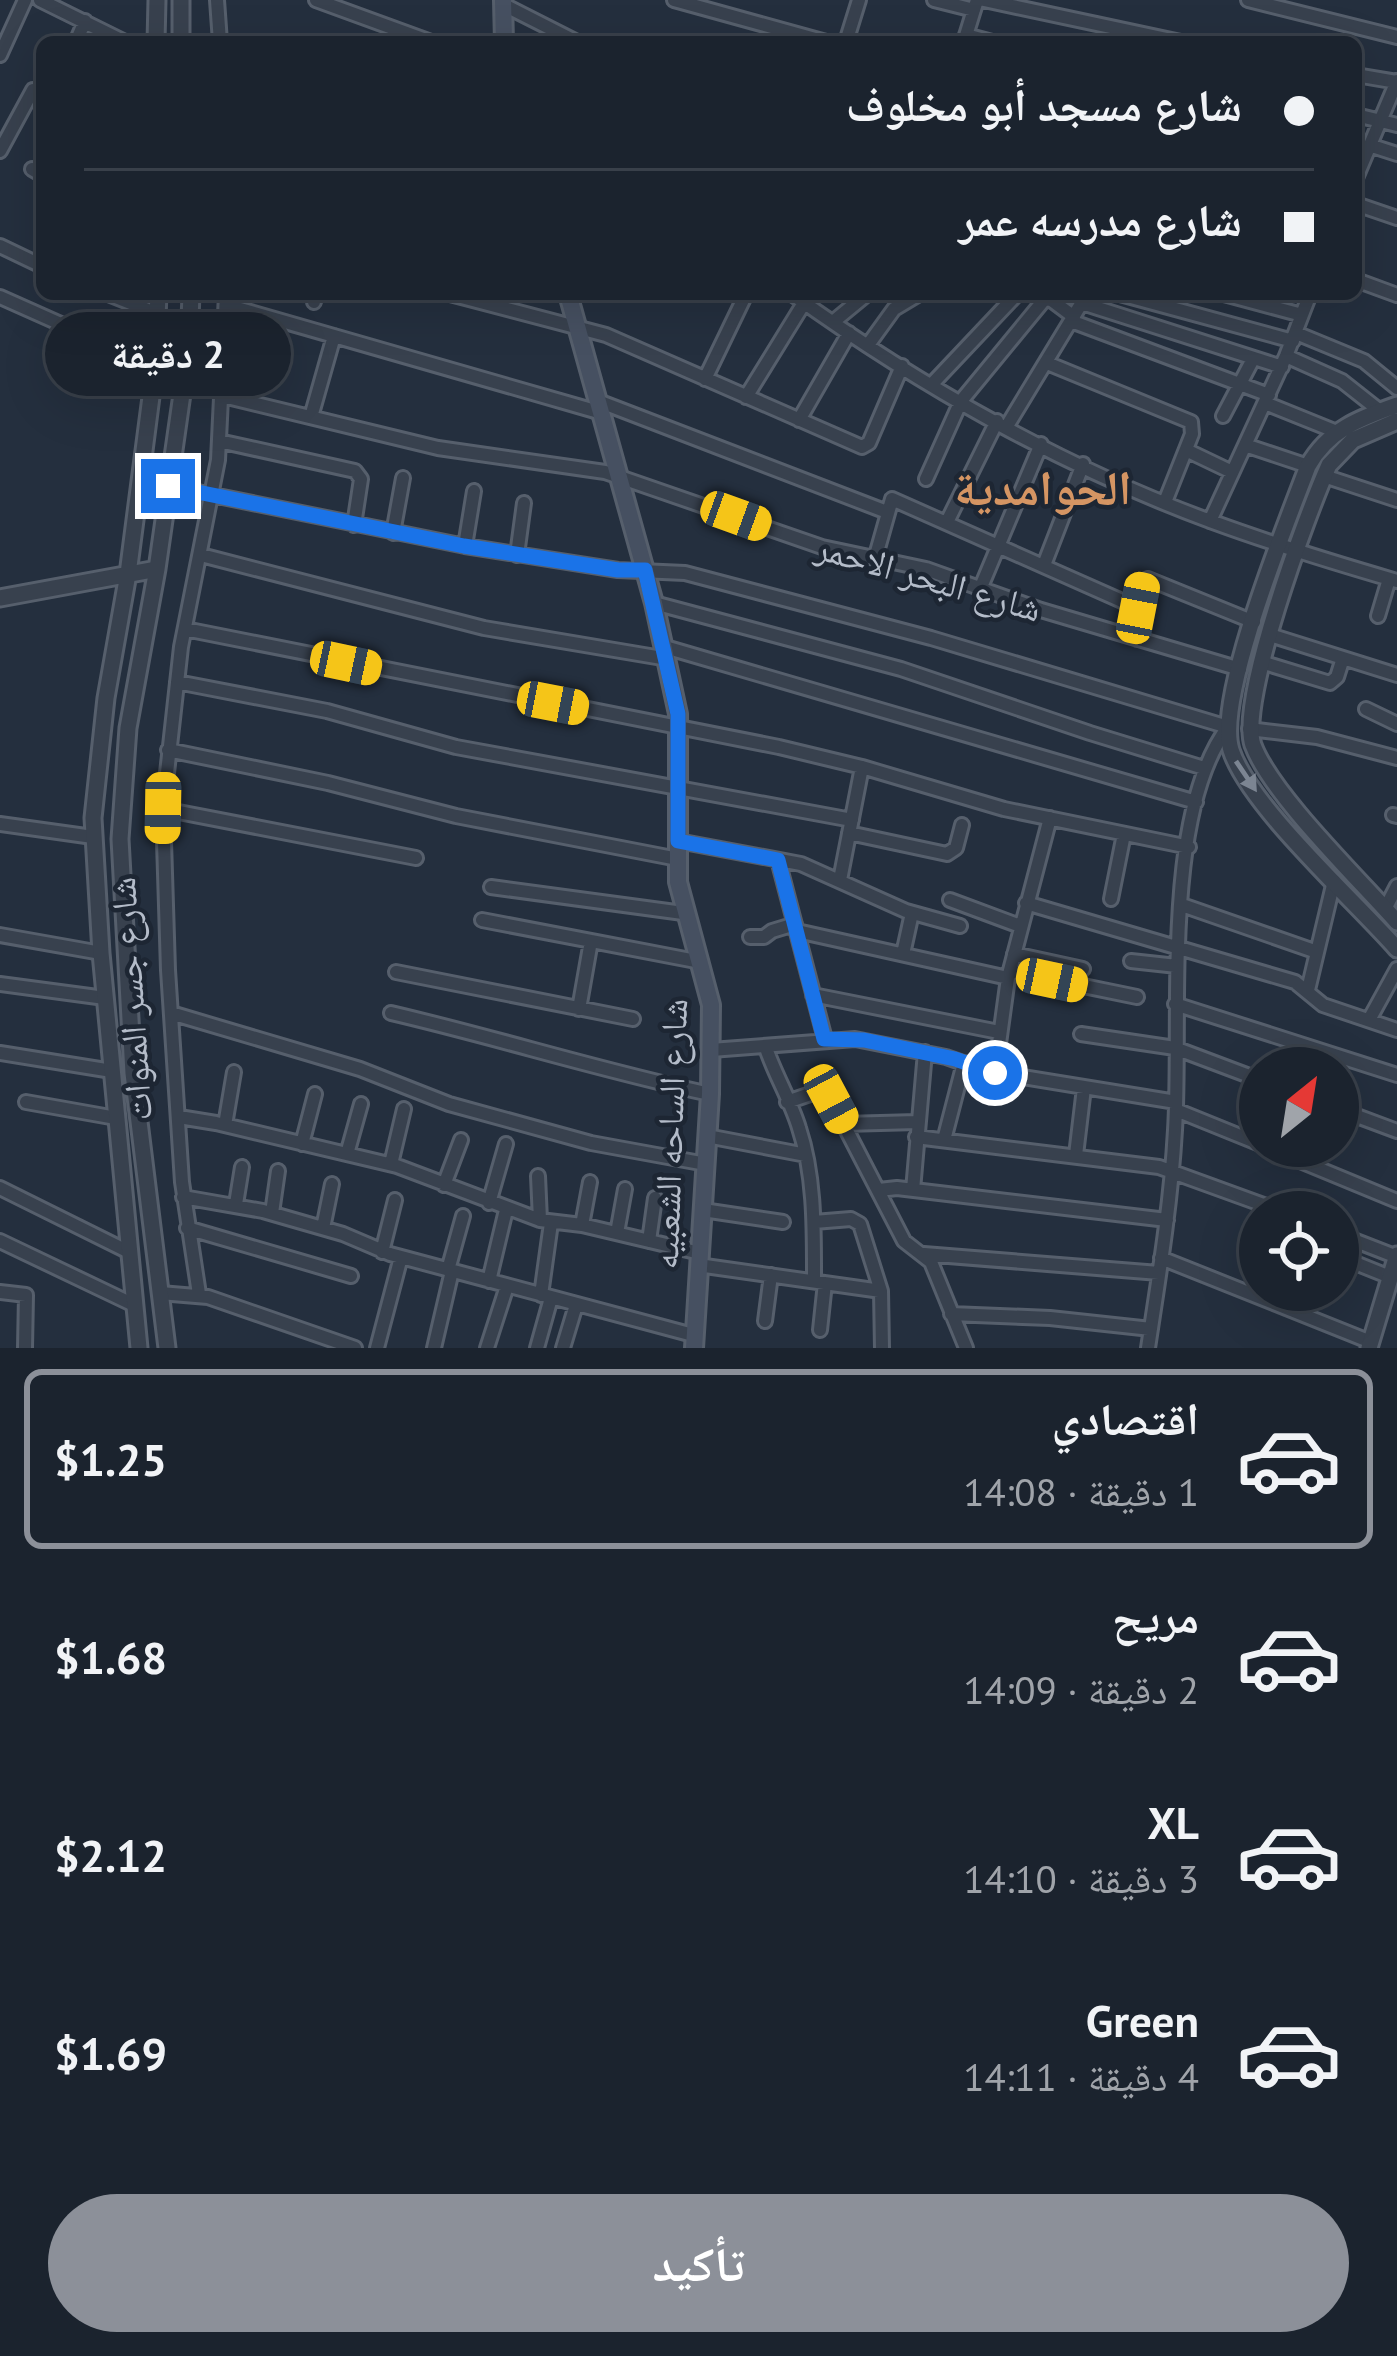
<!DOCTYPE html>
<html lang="ar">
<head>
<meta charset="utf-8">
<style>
  :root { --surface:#1b232e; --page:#242b36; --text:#f1f3f6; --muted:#a0a4aa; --line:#39404a; --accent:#8c9099 }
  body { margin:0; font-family:"PT Sans","Noto Naskh Arabic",sans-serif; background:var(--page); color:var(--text); direction:rtl; height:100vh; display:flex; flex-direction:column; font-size:45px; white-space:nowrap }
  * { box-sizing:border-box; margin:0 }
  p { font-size:39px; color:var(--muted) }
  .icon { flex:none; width:66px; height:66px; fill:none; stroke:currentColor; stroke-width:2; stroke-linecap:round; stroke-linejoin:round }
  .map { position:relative; height:1348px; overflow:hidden; direction:ltr }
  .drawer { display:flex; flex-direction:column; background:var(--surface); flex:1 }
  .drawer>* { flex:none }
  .guide { position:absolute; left:36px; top:36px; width:1326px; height:264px; border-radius:18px; box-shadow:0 12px 48px #0002,0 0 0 3px var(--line); direction:rtl; display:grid; align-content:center; height:264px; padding:0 48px; background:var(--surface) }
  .needle { width:78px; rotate:30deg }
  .buttons { position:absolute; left:1239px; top:1047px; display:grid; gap:24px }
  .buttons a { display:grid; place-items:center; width:120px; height:120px; border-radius:50%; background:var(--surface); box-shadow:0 12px 48px #0002,0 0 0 3px var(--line); font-size:60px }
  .end { position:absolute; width:54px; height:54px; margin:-27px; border:15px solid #1a73e8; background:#fff; box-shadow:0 0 0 6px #fff }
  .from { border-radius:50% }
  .bubble { position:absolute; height:84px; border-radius:42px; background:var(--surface); box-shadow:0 12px 48px #0002,0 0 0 3px var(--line); font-size:39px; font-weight:700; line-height:84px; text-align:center; direction:rtl }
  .car { position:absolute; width:36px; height:72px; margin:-36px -18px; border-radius:15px; box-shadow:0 0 9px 3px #0007; background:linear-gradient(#f5c518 24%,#345 0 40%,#f5c518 0 76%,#345 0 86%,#f5c518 0) }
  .guide b { display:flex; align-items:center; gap:42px; height:114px; font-size:45px }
  .guide b+b { border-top:3px solid var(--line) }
  .guide i { width:30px; height:30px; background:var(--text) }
  ul { padding:21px 0 0; list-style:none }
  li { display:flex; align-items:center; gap:36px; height:180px; margin:0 24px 18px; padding:0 24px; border:6px solid transparent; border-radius:18px }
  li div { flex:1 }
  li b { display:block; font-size:45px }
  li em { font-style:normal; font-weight:700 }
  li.active { border-color:var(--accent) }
  li>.icon { width:108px; height:108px; stroke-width:1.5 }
  .cta { display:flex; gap:24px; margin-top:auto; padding:24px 48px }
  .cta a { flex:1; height:138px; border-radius:72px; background:var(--accent); color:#fff; font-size:48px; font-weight:700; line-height:138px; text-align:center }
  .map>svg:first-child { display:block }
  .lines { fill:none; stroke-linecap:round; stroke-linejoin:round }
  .minor-casing { stroke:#565f6c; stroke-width:18 }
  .tertiary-casing { stroke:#565f6c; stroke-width:21 }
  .secondary-casing { stroke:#565f6c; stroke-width:22 }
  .minor { stroke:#38414e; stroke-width:12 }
  .tertiary { stroke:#38414e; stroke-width:15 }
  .secondary { stroke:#465061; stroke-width:16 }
  .oneway { fill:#7c8592 }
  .route { stroke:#1a73e8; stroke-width:15 }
  .labels { text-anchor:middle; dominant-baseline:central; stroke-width:9; stroke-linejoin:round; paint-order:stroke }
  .street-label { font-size:36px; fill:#b4bcc9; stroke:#1d2633 }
  .district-label { font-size:48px; font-weight:bold; fill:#d59563; stroke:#1d2633 }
</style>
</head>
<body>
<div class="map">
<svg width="1397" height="1348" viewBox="0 0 1397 1348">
  <rect width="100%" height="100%" fill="#242f3e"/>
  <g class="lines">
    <g class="minor-casing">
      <path id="minor" d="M40,0L125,42
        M217,0L220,42
        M316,0L431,42
        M674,0L826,42
        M934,0L974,10
        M984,0L1181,42
        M1248,0L1397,37
        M502,4L577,42
        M966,35L992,42
        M76,42L85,21
        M846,42L859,0
        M964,42L977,0
        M0,55L25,0
        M1356,75L1397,82
        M1356,115L1397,125
        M1369,145L1397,154
        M0,151L33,90
        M32,169L42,175
        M1356,178L1397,81
        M1356,204L1397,218
        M0,246L42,266
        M1356,280L1397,295
        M108,294L158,314
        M450,294L606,335L862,447L869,443L902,366
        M792,294C920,386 1065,468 1213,522C1273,544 1335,563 1397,581
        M1120,294L1293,341
        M1224,294L1302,315
        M0,297L155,366
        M314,302L315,294
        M1082,303L1282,367
        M226,305L602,413
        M1071,321L1269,395
        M833,322L867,294
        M1296,333L1364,361L1397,388
        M868,345L894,309L919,294
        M1286,356L1342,381L1380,411
        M1047,363L1191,422L1192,434L1165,502
        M705,379L746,294
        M932,384L1017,294
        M223,396L438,448L605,472L822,547L926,569L1041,610L1240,669
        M746,397L804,303
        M598,401L887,512
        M1265,403L1337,432
        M1223,416L1253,359
        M311,417L334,336
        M799,420L849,333
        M1007,426L1087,294
        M219,441L355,471L361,479L354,525
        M1245,445L1308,466
        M1186,450L1232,472
        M1324,476L1397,500
        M926,479L961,401L1044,300L1050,299L1074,317
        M168,486L465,546L618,570L685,573L931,638L1228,727C1161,816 1182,1021 1175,1130C1171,1203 1159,1276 1148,1348
        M1210,521L1286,356L1310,294
        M947,522L997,421
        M393,533L403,478
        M465,546L474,491
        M201,555L484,628L668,659
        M517,555L524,503
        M875,559L892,499L1140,609L1145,614L1137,639
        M1044,565L1083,464
        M981,587L1041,444
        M654,603L901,669L1090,733L1204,768
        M1139,608L1144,581L1148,579L1254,622
        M1378,616L1389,579
        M185,629L779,747L862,767L1004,809L1189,847
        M1270,635L1397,675
        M665,647L1196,802
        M1261,662L1330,683L1337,677L1343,658
        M177,682L327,711L456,747L852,820
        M1366,709L1397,724
        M1249,729L1317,737L1397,758
        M168,750L328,783L456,816L678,859
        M163,809L416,858
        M1393,815L1397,816
        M0,824L93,837
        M849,833L947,854L956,848L962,825
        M678,841L801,864L906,911L960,926
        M778,860L825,1039
        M840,880L862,767
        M491,887L683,913
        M1111,899L1124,834
        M950,900L1020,926
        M1026,903L1295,982L1323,1005L1397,1030
        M1182,905L1317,952
        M1385,909L1397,886
        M482,920L701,962
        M797,931L1008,978
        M0,935L101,953
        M750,937H764L772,931L795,924
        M903,954L912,913
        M1014,954L1083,969
        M1131,961L1177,966
        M1010,971L1137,997
        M396,972L633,1019
        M0,984L105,998
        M1308,990L1334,881
        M813,995L999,1032
        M1175,1004L1397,1075
        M579,1009L591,941
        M171,1013L360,1069L449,1104L591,1143L706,1164
        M391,1013C498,1038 602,1071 710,1094
        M1369,1020L1397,969
        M1081,1034L1175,1048L1260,1080
        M766,1048C775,1075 791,1101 799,1128C815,1176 814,1231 814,1281
        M711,1050L855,1039L946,1057L986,1071L1176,1102
        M0,1053L112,1071
        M995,1073L1008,978L1050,818
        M26,1102L116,1118
        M787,1102L819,1091L829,1096L904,1241L931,1262L966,1348
        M1338,1109L1397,1131
        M1176,1110L1260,1144
        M179,1117L216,1123L397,1166L540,1220L582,1225L700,1253
        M844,1124L917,1122
        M225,1125L234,1072
        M707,1136L806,1155
        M916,1137L1159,1167L1283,1212
        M944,1140L964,1063
        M302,1144L315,1094
        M1264,1146L1397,1201
        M347,1154L361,1104
        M1076,1155L1084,1088
        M391,1164L404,1109
        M538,1176L540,1220
        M444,1185L461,1140
        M0,1188L129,1252
        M879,1190L897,1188L1167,1220
        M913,1190L925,1052
        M183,1197L263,1211L343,1234L390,1254L693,1335
        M489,1203L506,1144
        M236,1204L242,1167
        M703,1210L783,1222
        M272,1213L278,1171
        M814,1222L851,1219L860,1224L881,1291L882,1348
        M582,1225L590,1182
        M187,1228L351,1276
        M323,1228L332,1184
        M617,1233L625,1189
        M1338,1234L1397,1257
        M0,1241L134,1305
        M649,1241L655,1198
        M382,1252L395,1200
        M924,1254L1159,1273
        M1338,1256L1390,1277
        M1161,1258L1371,1342
        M698,1265L881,1291
        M448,1270L463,1216
        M489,1281L506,1210
        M0,1292L26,1295L25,1348
        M160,1293L208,1297L355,1348
        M199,1294L182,1182L168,970L163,809L181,647L218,460L226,294
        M541,1295L551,1223
        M951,1314L1050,1318L1151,1329
        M765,1321L771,1275
        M820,1330L825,1283
        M377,1348L401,1257
        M434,1348L452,1271
        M487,1348L507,1286
        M537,1348L551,1298
        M563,1348L576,1305"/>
    </g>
    <g class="tertiary-casing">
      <path id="tertiary" d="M181,0V42
        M156,42L157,0
        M1397,405C1360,418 1328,430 1308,466C1287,522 1215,698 1231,750C1249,806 1355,901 1397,949
        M1397,421L1353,440L1329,465C1307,514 1238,701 1253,745C1271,794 1360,880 1397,922
        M0,598L157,569
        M139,1348L101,953L93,818L106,698L128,574L155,366L158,294
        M167,1348L133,1073L120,839L128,728L157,569L189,345L191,294
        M1369,1348L1397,1255"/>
    </g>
    <g class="secondary-casing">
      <path id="secondary" d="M503,0L504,42
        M568,294L654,603L678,714V882L711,1005L710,1094L694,1348"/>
    </g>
    <use href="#minor" class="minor"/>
    <use href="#tertiary" class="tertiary"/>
    <use href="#secondary" class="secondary"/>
  </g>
  <defs><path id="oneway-solid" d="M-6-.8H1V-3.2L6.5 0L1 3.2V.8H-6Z" transform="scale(3)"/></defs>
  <use class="oneway" href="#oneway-solid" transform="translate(1246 776) rotate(56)"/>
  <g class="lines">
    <path class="route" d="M168,486L464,546L618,570H645L678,714V841L778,860L824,1039L864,1040L955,1059L995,1073"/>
  </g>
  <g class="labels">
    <g class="street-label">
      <text transform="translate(929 577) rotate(16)">شارع البحر الاحمر</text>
      <text transform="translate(130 999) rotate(-94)">شارع جسر المنوات</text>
      <text transform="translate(669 1134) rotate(-88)">شارع الساحه الشعبيه</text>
    </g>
    <g class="district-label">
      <text x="1043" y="487">الحوامدية</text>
    </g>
  </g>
</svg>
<div class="buttons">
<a><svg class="needle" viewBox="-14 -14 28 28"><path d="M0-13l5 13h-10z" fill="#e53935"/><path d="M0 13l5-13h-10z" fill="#a0a4aa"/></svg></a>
<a><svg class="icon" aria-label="locate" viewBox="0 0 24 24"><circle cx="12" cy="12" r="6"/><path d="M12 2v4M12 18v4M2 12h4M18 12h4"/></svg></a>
</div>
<i class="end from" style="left:995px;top:1073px"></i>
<i class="end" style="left:168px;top:486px"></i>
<div class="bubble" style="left:45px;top:312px;width:246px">2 دقيقة</div>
<i class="car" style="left:736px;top:516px;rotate:110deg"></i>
<i class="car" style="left:1138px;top:608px;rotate:11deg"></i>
<i class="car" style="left:346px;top:663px;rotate:102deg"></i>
<i class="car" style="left:553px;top:703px;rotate:101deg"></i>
<i class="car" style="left:163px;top:808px;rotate:181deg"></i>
<i class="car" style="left:1052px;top:980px;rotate:102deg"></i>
<i class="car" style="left:831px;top:1099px;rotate:152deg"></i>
<div class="guide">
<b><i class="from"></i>شارع مسجد أبو مخلوف</b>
<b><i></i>شارع مدرسه عمر</b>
</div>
</div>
<section class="drawer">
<ul>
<li class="active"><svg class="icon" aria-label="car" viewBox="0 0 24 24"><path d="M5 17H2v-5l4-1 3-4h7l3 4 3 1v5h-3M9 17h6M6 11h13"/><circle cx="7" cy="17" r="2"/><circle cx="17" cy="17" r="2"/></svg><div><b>اقتصادي</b><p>1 دقيقة · 14:08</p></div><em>$1.25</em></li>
<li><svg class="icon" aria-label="car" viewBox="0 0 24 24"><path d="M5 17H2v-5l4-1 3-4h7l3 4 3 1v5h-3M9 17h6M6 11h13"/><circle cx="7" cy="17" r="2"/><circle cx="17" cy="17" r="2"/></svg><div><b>مريح</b><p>2 دقيقة · 14:09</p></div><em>$1.68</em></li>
<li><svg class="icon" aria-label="car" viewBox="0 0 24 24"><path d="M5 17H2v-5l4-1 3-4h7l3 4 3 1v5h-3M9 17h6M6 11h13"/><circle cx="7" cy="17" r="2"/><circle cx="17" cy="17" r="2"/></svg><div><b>XL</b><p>3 دقيقة · 14:10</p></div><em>$2.12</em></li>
<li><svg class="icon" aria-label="car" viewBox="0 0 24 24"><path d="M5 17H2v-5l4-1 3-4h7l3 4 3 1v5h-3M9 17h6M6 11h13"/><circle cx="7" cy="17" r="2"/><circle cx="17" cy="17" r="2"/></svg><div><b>Green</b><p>4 دقيقة · 14:11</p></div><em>$1.69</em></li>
</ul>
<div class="cta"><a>تأكيد</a></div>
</section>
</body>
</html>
